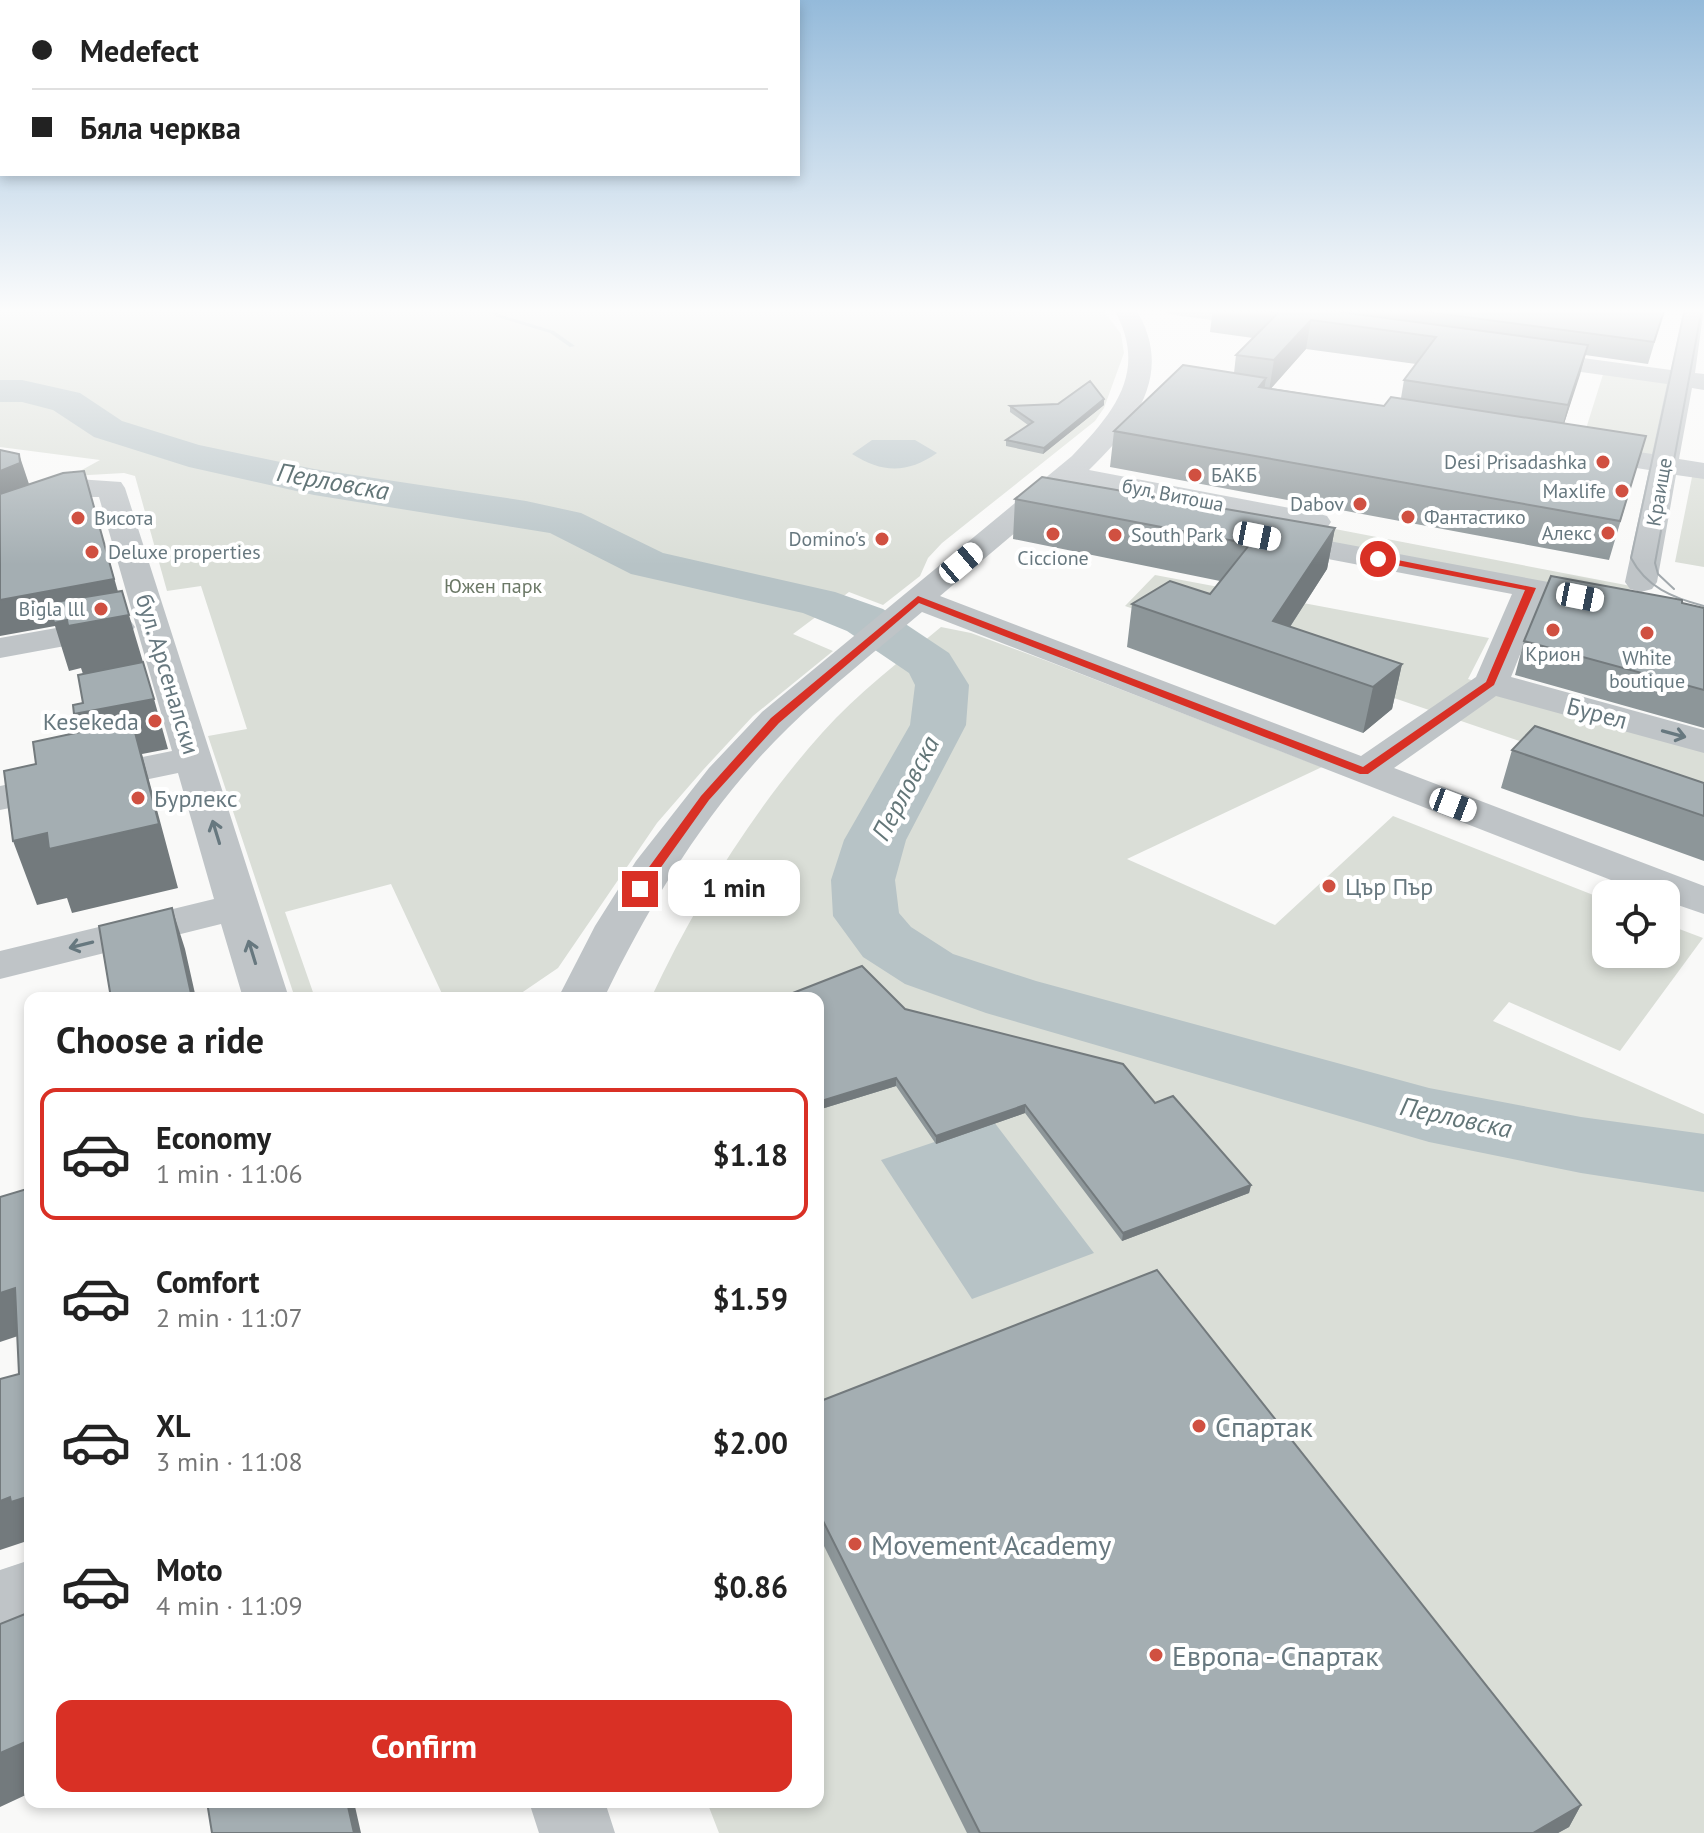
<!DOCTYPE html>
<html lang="en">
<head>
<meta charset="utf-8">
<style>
  :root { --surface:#fff; --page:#f2f2f2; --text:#222; --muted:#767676; --line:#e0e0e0; --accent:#d93025 }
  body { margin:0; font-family:"PT Sans",sans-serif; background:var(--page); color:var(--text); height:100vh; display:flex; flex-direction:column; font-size:30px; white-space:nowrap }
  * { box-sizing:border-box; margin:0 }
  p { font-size:26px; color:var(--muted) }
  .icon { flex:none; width:44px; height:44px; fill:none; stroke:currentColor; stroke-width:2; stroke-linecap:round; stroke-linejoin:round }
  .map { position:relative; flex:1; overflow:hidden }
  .panel { position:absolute; left:24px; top:992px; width:800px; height:816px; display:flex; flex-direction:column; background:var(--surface); border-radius:16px; box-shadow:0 4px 12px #0003 }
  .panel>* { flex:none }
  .top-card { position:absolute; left:0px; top:0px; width:800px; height:176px; box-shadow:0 4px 12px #0003; display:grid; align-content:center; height:176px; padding:0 32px; background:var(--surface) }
  .controls { position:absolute; left:1592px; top:880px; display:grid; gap:16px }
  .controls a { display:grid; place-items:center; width:88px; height:88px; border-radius:16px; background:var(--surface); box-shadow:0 4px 12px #0003; font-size:40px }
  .end { position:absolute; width:36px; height:36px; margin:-18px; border:10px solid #d93025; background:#fff; box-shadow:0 0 0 4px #fff }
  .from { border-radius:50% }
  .bubble { position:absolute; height:56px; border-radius:16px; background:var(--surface); box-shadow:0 4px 12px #0003; font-size:26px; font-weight:800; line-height:56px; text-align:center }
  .car { position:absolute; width:24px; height:48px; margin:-24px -12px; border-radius:10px; box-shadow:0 0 6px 2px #0007; background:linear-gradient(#fff 24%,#345 0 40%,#fff 0 76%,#345 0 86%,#fff 0) }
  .top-card b { display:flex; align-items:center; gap:28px; height:76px; font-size:30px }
  .top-card b+b { border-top:2px solid var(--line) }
  .top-card i { width:20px; height:20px; background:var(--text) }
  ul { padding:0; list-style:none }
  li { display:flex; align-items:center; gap:24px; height:132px; margin:0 16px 12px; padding:0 16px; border:4px solid transparent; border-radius:16px }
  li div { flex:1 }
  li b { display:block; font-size:30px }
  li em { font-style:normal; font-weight:800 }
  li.on { border-color:var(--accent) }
  li>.icon { width:72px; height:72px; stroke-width:1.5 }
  h2 { padding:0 32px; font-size:36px; line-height:96px }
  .cta { display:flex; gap:16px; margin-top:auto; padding:16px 32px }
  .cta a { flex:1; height:92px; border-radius:16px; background:var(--accent); color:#fff; font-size:32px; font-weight:800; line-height:92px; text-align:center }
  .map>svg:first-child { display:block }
  .green { fill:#daded7 }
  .water { fill:#b7c3c6 }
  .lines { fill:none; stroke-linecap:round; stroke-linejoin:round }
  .stream { fill:#b7c3c6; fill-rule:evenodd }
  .river { fill:#b7c3c6; fill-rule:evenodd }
  .minor { fill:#bfc4c7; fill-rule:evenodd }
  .tram { stroke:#a2a9ad; stroke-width:2 }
  .wall { fill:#8d9699; fill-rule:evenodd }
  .shaded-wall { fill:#737a7d }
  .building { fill:#a4aeb2; stroke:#737a7d; stroke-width:2 }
  .oneway { stroke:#67787f }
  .route { fill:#d93025 }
  .poi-dot { fill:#d05041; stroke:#fff; stroke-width:3 }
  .labels { text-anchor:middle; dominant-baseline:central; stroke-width:8; stroke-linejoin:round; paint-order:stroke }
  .far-poi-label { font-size:20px; fill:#67787f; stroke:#fff; text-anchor:end }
  .far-street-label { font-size:20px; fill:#67787f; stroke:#fff }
  .far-park-label { font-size:20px; fill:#6b7866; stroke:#fff }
  .street-label { font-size:24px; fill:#67787f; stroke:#fff }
  .poi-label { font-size:24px; fill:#67787f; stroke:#fff; text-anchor:start }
  .water-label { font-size:26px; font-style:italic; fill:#637678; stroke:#fff }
  .near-poi-label { font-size:28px; fill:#67787f; stroke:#fff; text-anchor:start }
</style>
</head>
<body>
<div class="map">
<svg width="1704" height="1833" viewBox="0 0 1704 1833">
  <rect width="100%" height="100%" fill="#f9f9f8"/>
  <path class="green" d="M0,308H1102L1121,334L1124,353L1104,408L1095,421L942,543L928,558L920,576L883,605L849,592L793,634L833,651L753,716L703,770L657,823L558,968L514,998H444L391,884L285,912L315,998H295L208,736L247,729L201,586L167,591L135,476L124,473L71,476L100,460L0,447Z
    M1605,368L1671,378L1652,462L1579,451Z
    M1693,472L1704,474V567L1675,562Z
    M1096,483L1631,586L1624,602L1082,498Z
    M1155,575L1489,638L1468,679L1704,752V804L1125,606Z
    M941,627L971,633L1047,661L1322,767L1127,859L1275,925L1393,816L1606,900V954H1666V924L1703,938L1620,1051L1509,1002L1493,1021L1704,1114V1833H719L707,1802H818V998H651C695,904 753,810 822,733C858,693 900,661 941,627Z"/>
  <path class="water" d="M872,440H915L937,453C907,474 882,473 852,454Z
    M994,1122L1094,1253L972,1299L881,1160Z"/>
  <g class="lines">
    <path class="stream" d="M484,308H491L501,315L554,331L575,346L570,347L550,333L497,317Z"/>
    <path class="river" d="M0,380H22L80,393L122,421L199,445L314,469L526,501L581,513L663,553L835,592L883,609L949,653L969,685L966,725L906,840L895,880L899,913L911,927L953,954L1036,981L1429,1088L1581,1117L1704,1134V1192L1581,1173L1429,1142L986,1013L905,984L863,957L833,916L831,880L844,840L910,725L915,685L909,673L847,631L803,613L631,574L550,533L314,495L189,467L94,437L53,410L22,402H0Z"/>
    <path class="minor" d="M1113,308H1135C1175,371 1137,424 1089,470L1316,513L1327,516L1331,522L1327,528L1316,531L1073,484L940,596L1361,756L1476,677L1512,594L1270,548L1259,545L1255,539L1259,533L1270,530L1704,611V631L1542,600L1511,677L1704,730V753L1496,696L1394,768L1704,886V914L1666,901V894H1647L922,612C877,650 830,687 788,728C709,805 652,899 604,998H558L595,926L636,861L709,768L762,712L1072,456C1116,411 1149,369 1113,308Z
      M1164,308C1202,308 1241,307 1278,316L1281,321L1278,326L1270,328L1175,315L1167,313Z
      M1684,308H1704L1695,373L1704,374V390L1692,388L1679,459L1704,463V479L1676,475L1657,582L1652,589L1641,592L1630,589L1625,582L1649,470L1580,459L1570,457L1566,451L1570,445L1580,443L1652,454L1667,384L1524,364L1515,362L1512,357L1515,352L1524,350L1671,370Z
      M77,479L121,482L125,488L289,998H243L221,924L0,979V951L214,899L178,773L0,810V786L172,751L99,497H81L0,527V508Z
      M118,617L130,620L135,627L130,634L0,658V638Z
      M30,1560V1624L0,1634V1570Z
      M529,1802H605L615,1833H539Z"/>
    <path class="tram" d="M1685,308L1631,558C1646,587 1673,598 1704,606
      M1674,589L1658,574L1655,563L1702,308"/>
  </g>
  <path class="wall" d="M1213,308H1665L1648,364L1585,355L1564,424L1646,436L1609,560L1110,467L1114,431L1234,373L1236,355L1253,338L1210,332ZM1306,349L1416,364L1404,380L1401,398L1384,406L1271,388Z
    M1104,405L1043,454L1006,446V440L1028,425L1010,412V406Z
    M1015,499L1335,528L1327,569L1290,627L1402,664L1392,709L1363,733L1127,647L1132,604L1210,594L1220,581L1013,539Z
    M1682,603L1704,608V728L1515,675L1524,641Z
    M1512,750L1704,783V861L1501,788Z
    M818,998L905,1009L1155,1103L1251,1185L1249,1193L1122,1241L1025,1113L936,1144L896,1086L818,1110Z
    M818,1402L1581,1805L1569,1827L1558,1833H967L818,1534Z"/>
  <path class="shaded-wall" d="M1311,320L1306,349L1269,391L1274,360Z
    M1588,345L1580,375L1560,436L1568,405Z
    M1266,378L1261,411L1259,387Z
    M1104,399V405L1043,454L1044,448Z
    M19,454L29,484L0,505V471Z
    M84,471L124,613L129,615L143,662L83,674L81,668L69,671L55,626L0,636V600Z
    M1335,528L1327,569L1273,653V621Z
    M1402,664L1392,709L1363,733L1373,687Z
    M154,699L168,749L142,754L178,888L72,913L67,898L37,905L13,841L91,764L74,714Z
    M172,908L185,949L196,998H192Z
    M896,1078V1086L818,1110V1102Z
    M1025,1105V1113L936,1144V1136Z
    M1251,1185L1249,1193L1122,1241L1123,1233Z
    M15,1288L30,1332L0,1342V1293Z
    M30,1496V1540L0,1550V1501L10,1497Z
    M30,1740V1793L0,1807V1753Z
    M347,1802H354L361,1833H354Z
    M1581,1805L1569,1827L1558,1833H1533Z"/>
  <path class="building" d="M1245,308H1311L1588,345L1568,405L1404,380L1436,337L1311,320L1274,360L1236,355L1278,313Z
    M1397,308H1665L1654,342Z
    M1183,365L1266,378L1259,387L1384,406L1391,397L1646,436L1620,521L1114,431Z
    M1090,381L1104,399L1044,448L1006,440L1033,422L1010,406L1058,404Z
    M0,450L19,454L20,463L0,471Z
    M84,471L114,579L0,600V494L63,473Z
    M1042,477L1335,528L1273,621L1402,664L1373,687L1132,604L1170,581L1210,594L1250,544L1015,499Z
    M1551,576L1682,600V603L1704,608V690L1524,641Z
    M122,591L129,615L68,626L67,620L54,623L49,603Z
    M143,662L154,699L74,714L73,705L83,703L78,675Z
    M132,721L159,824L49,849L47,833L13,841L4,771L36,764L33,742Z
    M1535,726L1704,783V816L1512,750Z
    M172,908L192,998H111L99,926Z
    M862,966L905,1009L1123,1064L1155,1103L1173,1096L1251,1185L1123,1233L1025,1105L936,1136L896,1078L818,1102V998H780Z
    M30,1188V1496L11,1502L10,1497L0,1501V1379L19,1374L15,1288L0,1293V1197Z
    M1157,1270L1581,1805L1533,1833H980L818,1511V1402Z
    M30,1612V1740L0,1753V1624Z
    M207,1802H347L354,1833H212Z"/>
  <defs><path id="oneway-shaft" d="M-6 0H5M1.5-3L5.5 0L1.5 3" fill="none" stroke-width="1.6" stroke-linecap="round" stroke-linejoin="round" transform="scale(2)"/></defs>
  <g class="oneway">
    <use href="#oneway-shaft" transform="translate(1674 734) rotate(15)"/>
    <use href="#oneway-shaft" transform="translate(216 832) rotate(-107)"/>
    <use href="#oneway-shaft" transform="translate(81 945) rotate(166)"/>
    <use href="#oneway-shaft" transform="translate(252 952) rotate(-107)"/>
  </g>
  <linearGradient id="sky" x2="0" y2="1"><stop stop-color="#94bada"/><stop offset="0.55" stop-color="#fcfcfc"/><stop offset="1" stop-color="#fcfcfc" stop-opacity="0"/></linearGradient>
  <rect width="1704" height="565" fill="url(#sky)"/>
  <path class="route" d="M1378,556L1536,588L1494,685L1368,774H1360L919,603L779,723L709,800L644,891L633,889L701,796L771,718L918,596L1363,767L1486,682L1525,590L1375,561Z"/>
  <g class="poi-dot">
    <circle cx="1603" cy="462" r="8"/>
    <circle cx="1195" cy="475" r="8"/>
    <circle cx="1622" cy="491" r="8"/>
    <circle cx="1360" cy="504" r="8"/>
    <circle cx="1408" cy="517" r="8"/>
    <circle cx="78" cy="518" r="8"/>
    <circle cx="1608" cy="533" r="8"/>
    <circle cx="1053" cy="534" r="8"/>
    <circle cx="1115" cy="535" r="8"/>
    <circle cx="882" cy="539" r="8"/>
    <circle cx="92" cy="552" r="8"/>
    <circle cx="101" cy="609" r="8"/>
    <circle cx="1553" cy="630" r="8"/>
    <circle cx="1647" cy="633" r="8"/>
    <circle cx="155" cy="721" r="8"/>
    <circle cx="138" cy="798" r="8"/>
    <circle cx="1329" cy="886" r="8"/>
    <circle cx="1199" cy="1426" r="8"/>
    <circle cx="855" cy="1544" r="8"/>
    <circle cx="1156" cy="1655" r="8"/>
  </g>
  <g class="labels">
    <g class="far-poi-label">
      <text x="1587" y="462">Desi Prisadashka</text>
      <text x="1211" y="475" text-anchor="start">БАКБ</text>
      <text x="1606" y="491">Maxlife</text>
      <text x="1344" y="504">Dabov</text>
      <text x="1424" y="517" text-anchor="start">Фантастико</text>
      <text x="94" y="518" text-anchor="start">Висота</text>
      <text x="1592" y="533">Алекс</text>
      <text x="1131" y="535" text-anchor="start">South Park</text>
      <text x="866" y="539">Domino's</text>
      <text x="108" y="552" text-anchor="start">Deluxe properties</text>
      <text x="1053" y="558" text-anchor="middle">Ciccione</text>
      <text x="85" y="609">Bigla lll</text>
      <text x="1553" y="654" text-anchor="middle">Крион</text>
      <text x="1647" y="658" text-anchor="middle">White<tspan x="1647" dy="23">boutique</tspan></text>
    </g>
    <g class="far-street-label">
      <text transform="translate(1659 492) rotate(-80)">Краище</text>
      <text transform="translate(1173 495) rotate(11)">бул. Витоша</text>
    </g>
    <g class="far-park-label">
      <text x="493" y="586">Южен парк</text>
    </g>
    <g class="street-label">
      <text transform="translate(168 674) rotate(73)">бул. Арсеналски</text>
      <text transform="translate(1597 713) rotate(15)">Бурел</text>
    </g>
    <g class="poi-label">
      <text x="139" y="721" text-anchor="end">Kesekeda</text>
      <text x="154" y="798">Бурлекс</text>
      <text x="1345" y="886">Цър Пър</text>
    </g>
    <g class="water-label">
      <text transform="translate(333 481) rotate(10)">Перловска</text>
      <text transform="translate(905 788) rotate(-62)">Перловска</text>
      <text transform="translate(1456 1117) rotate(12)">Перловска</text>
    </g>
    <g class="near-poi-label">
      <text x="1215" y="1426">Спартак</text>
      <text x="871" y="1544">Movement Academy</text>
      <text x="1172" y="1655">Европа - Спартак</text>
    </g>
  </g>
</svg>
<div class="controls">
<a><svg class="icon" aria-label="locate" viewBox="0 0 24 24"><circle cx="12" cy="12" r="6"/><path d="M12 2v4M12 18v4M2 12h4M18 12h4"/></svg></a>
</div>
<i class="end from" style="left:1378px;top:559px"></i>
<i class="end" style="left:640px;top:889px"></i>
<div class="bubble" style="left:668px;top:860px;width:132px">1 min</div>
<i class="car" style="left:1257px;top:536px;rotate:101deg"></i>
<i class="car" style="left:961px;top:563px;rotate:50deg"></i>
<i class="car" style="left:1580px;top:597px;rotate:101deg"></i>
<i class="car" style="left:1453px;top:805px;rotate:111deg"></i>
<div class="top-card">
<b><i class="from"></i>Medefect</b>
<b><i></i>Бяла черква</b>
</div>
<section class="panel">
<h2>Choose a ride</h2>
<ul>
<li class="on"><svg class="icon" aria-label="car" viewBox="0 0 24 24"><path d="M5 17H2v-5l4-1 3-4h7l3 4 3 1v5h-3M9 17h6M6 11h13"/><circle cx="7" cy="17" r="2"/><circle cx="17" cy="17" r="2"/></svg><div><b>Economy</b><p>1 min · 11:06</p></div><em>$1.18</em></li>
<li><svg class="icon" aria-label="car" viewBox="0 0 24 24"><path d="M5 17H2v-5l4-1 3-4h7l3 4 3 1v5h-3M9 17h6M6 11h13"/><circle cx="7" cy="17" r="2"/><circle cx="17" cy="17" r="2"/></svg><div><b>Comfort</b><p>2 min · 11:07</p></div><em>$1.59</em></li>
<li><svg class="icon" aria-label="car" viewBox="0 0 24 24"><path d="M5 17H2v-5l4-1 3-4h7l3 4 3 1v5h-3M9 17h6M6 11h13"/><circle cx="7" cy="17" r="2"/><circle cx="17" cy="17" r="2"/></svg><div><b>XL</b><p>3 min · 11:08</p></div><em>$2.00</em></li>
<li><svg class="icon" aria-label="car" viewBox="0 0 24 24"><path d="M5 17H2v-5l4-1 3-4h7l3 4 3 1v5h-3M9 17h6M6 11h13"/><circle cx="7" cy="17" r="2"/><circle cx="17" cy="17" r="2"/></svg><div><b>Moto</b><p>4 min · 11:09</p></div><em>$0.86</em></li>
</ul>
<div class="cta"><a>Confirm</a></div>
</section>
</div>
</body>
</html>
